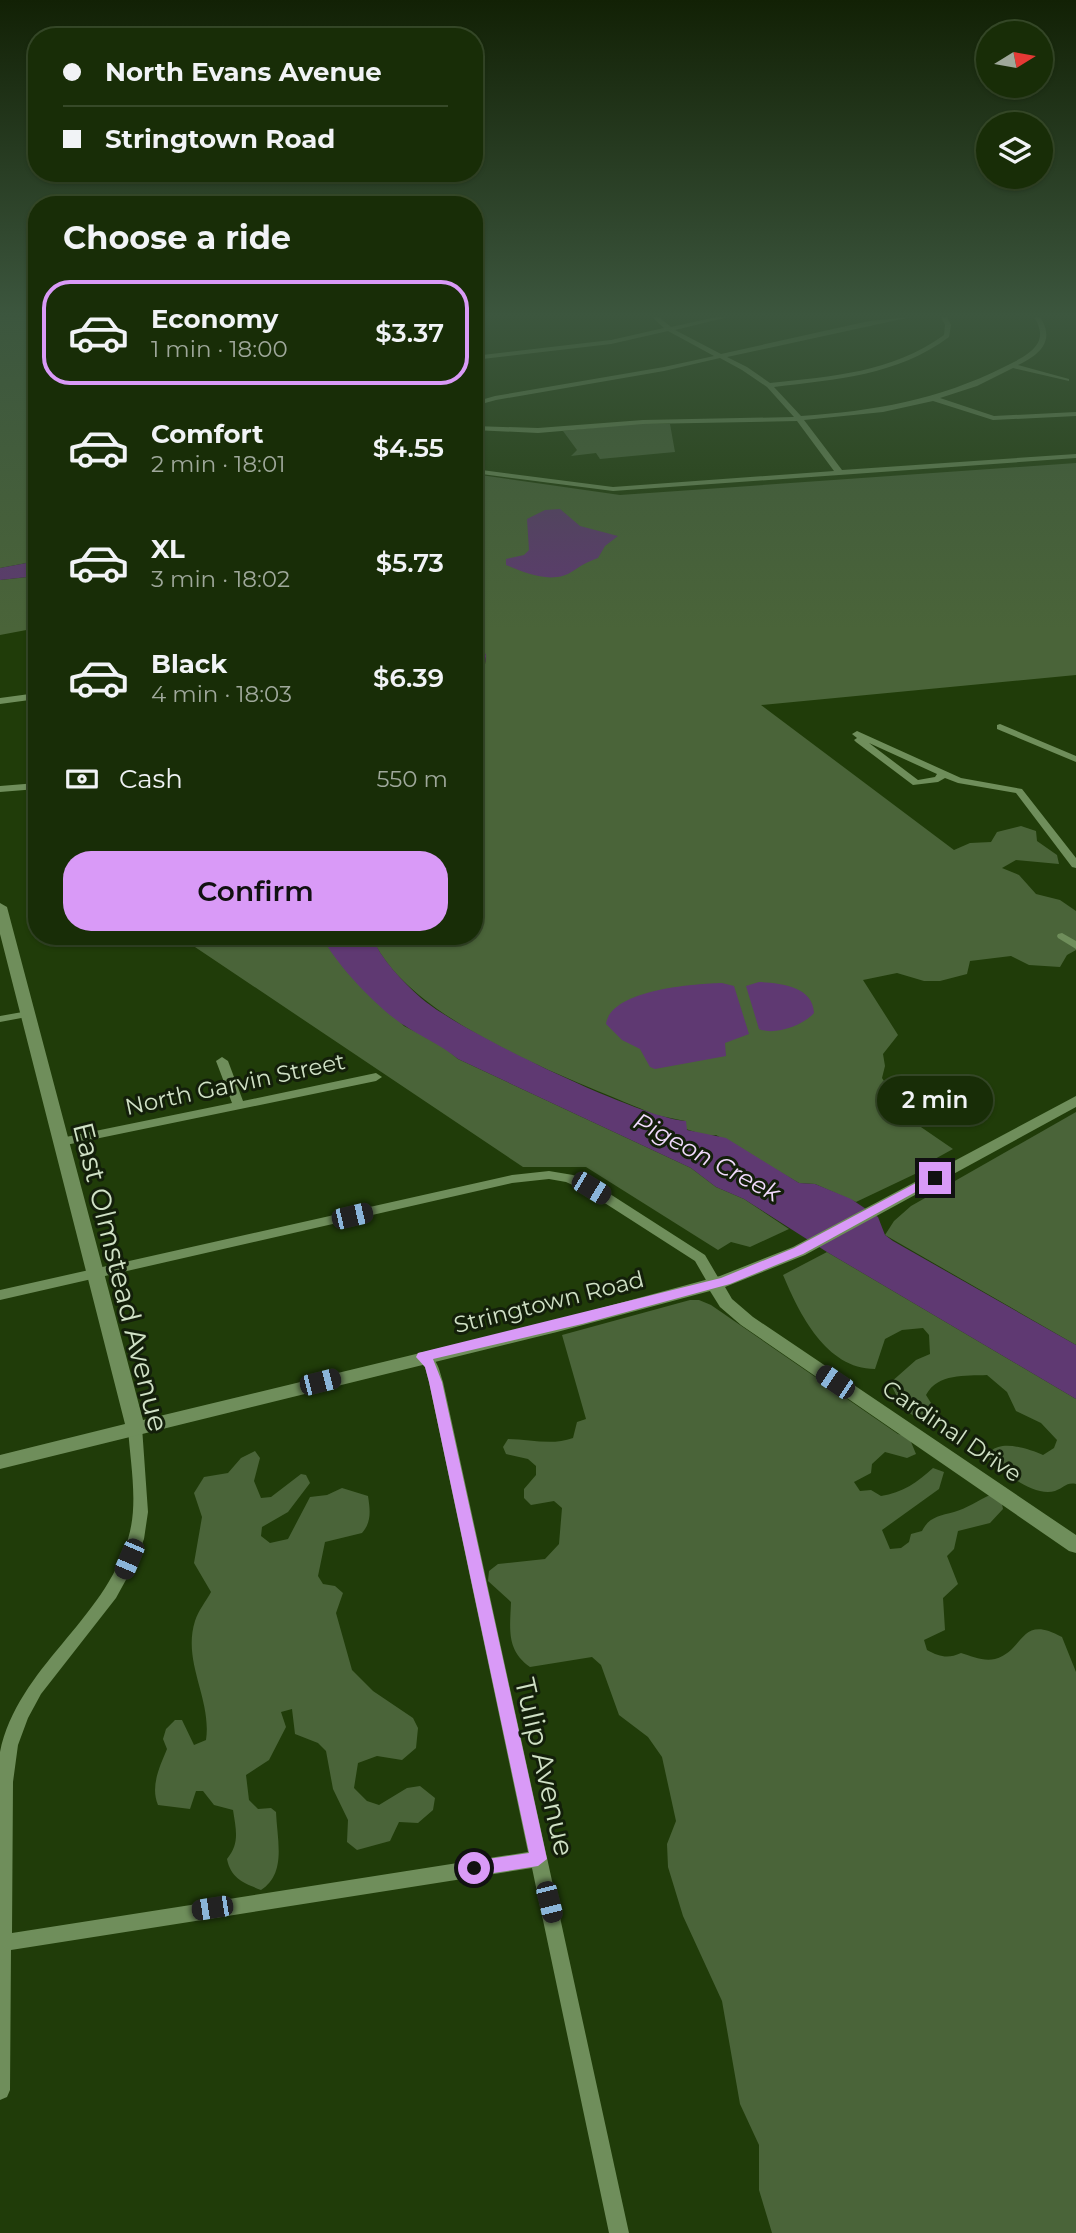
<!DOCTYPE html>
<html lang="en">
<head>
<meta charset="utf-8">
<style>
  :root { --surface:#182d07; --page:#213511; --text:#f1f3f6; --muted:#9fa89b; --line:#364928; --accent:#d99af7 }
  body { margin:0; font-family:Montserrat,sans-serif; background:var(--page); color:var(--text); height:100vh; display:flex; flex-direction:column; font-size:26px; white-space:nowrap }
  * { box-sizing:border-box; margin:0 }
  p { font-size:23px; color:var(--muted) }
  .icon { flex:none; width:38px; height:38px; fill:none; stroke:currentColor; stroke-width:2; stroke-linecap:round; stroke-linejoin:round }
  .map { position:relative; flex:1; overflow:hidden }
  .panel { position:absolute; left:28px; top:196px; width:455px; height:749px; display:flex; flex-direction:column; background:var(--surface); border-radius:28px; box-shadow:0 2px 5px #0004,0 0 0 2px var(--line) }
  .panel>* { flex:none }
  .banner { position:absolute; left:28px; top:28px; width:455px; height:154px; border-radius:28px; box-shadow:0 2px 5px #0004,0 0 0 2px var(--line); display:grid; align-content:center; height:154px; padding:0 35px; background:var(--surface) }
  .needle { width:46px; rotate:79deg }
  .controls { position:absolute; left:976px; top:21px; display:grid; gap:14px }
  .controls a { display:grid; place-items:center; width:77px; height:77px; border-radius:50%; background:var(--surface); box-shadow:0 2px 5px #0004,0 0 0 2px var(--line); font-size:35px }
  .end { position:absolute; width:32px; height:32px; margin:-16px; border:9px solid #d99af7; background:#111; box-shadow:0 0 0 4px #111 }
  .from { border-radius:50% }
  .bubble { position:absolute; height:49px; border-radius:24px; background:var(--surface); box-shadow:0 2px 5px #0004,0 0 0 2px var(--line); font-size:23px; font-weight:600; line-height:49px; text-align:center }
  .car { position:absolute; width:21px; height:42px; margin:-21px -10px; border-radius:9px; box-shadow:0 0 5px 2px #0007; background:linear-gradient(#222 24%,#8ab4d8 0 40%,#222 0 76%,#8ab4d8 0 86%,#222 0) }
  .banner b { display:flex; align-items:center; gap:24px; height:66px; font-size:26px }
  .banner b+b { border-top:2px solid var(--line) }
  .banner i { width:18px; height:18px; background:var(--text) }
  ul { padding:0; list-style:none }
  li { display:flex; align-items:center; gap:21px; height:105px; margin:0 14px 10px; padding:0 21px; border:4px solid transparent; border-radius:28px }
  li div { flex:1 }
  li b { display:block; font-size:26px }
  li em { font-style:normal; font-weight:600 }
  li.current { border-color:var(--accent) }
  li>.icon { width:63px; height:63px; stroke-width:1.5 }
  h2 { padding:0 35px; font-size:32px; line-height:84px }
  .pay { display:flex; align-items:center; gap:18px; height:77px; padding:0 35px; font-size:26px }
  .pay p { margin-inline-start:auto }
  .action { display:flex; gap:14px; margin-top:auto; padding:14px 35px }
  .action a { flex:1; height:80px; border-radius:28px; background:var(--accent); color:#111; font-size:28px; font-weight:600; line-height:80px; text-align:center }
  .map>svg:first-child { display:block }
  .green { fill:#4a6439 }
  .water { fill:#5f3972 }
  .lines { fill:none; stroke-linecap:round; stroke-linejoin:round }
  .street { fill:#6f8e5b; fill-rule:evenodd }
  .secondary { fill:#6f8e5b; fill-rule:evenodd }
  .route { fill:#d99af7 }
  .labels { text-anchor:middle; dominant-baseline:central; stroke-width:6; stroke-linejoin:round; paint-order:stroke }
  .street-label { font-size:23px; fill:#d0e1c6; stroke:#131f0a }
  .water-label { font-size:24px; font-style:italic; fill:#f1dafd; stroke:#131f0a }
  .near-street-label { font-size:28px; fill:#d0e1c6; stroke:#131f0a }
</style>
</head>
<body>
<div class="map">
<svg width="1076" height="2233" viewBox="0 0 1076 2233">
  <rect width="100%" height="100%" fill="#203c09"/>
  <path class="green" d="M0,317L37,319V561L0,568Z
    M630,424H670L675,452L600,459L596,453L571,456L577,450L563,431Z
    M1076,463V675L761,705L954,850L970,843L991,842L997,832L1021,826L1036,831L1037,841L1057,855L1059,864L1016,860L1002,868L1019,875L1036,894L1060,900L1076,911V950L1067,955L1060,967L1029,965L1011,956L970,961L967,974L940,981H924L897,973L863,980L898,1035L883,1054L885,1066L882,1078L897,1101L899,1112L953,1149L933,1160L936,1164L856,1202L815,1184L799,1183L716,1135L707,1136L686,1129L685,1121L656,1115C572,1079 409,1023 371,936H474V727L483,712L481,694L486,657L480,636V612L474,598V474L620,495Z
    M37,576V628L0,635V580Z
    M193,936H322L404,1026L440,1044L458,1059L691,1168L716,1187L744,1199L789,1229L750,1247L731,1242L718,1250L586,1167H523L189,943Z
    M1076,1112V1345L885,1235L894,1221L911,1206Z
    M827,1252L1076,1399V1484C1066,1482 1064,1488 1055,1491C1033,1497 1004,1472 989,1459L991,1451C1003,1440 1029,1449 1043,1455L1054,1448L1057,1440L1041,1423L1016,1411L1007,1392L987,1375C965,1376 938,1373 926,1395L931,1403L926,1415L915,1417L903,1408L890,1383L916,1360L930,1354L929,1335L923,1328L902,1330L885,1339L875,1369C826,1369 799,1313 783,1275Z
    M690,1300H699L711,1305L898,1434L909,1437L916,1454L907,1458L885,1452L872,1464L871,1473L854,1482L860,1491L871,1490L881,1496C902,1493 918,1482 933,1468L944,1472L939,1489L882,1530L890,1549L901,1548L909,1542L911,1534L922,1531C929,1517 939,1516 954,1512C966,1509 979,1500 990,1495L1001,1499L1003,1509L990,1523L958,1531L954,1549L947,1556L958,1584L943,1598L945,1630L924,1640L927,1650C940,1657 948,1659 961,1653C971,1656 984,1662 995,1659C1025,1651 1019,1613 1062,1637L1076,1672V2233H772L759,2190V2145L740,2104L722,2001L683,1916L668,1867L667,1844L676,1821L662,1757L648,1737L619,1715L601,1665L592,1657L530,1667C506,1650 510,1629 511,1602L488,1581L489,1571L498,1564L545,1559L559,1544L562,1508L554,1501L531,1505L524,1498V1489L536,1475V1466L528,1459L506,1454L503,1447L508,1439C531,1439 551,1446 573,1438L577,1422L586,1419L562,1335Z
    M255,1451L260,1458L254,1481L261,1498L271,1497L301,1474L306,1475L310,1483L288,1512L262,1527L261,1536L270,1543L288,1539L310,1497L327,1495L342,1488L368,1496C370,1509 372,1522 362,1533L325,1542L318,1576L323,1584L335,1586L343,1593L336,1613L352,1670L373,1691L413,1718L418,1728L416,1748L402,1760L377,1756L358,1763L354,1788L367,1801L379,1805L407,1788L420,1786L435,1798L433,1810L418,1823L399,1822L390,1841L357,1850L347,1842L348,1820L333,1789L326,1751L318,1743L295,1734L292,1709L281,1712L286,1727L269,1760L246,1775L249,1800L258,1809L271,1808L276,1812C277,1840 287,1873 261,1890C244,1883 231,1879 227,1859C240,1843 236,1830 233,1810L214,1805L203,1791H196L190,1809L158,1805C150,1786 160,1766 167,1749L163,1739L166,1729L175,1720H182L194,1745L206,1740C212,1699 182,1662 195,1621C198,1611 206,1601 211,1592L194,1563L202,1517L194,1493L204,1477L228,1473L241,1458Z"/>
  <path class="water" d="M560,509L580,526L618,536L605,546L598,558C587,562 582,565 573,571C553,585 525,573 506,565V559L524,555L529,550L527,519L545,510Z
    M37,561V576L0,580V568Z
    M474,598L480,612V636L486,656L481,694L483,712L474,727Z
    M322,936H371C382,960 402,981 421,998C457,1030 641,1119 686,1121L687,1130L726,1138L799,1183L815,1184L851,1199L878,1217L885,1235L893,1241L1076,1345V1399L827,1252L744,1199L716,1187L691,1168L458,1059C440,1044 421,1037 402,1024C378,1008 334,963 322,936Z
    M759,982C780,983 813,986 814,1013C804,1025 774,1036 759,1029L746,986Z
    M722,983L734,986L749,1034L725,1043L726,1056L655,1069L650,1067L640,1049L622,1040L606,1024C611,989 695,984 722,983Z"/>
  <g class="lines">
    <path class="street" d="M474,317H483L474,320Z
      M652,317H659L671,327L716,317H728L675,330L721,354L869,321L911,317L727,357L747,367L770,383C833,376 891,373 944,335L945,325L941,317H947L951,325L949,337C896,376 837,379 774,387L801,416C874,411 938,400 1004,367C1026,356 1052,345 1034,317H1040C1056,341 1039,355 1018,365L1069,379V381L1013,368L977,386L940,398L994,416L1076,412V416L993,420L933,401L883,412L804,420L842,470L1076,454V458L613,491L474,473V469L613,487L834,471L797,421L643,424L538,433L474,430V426L538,428L643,420L794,417L767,387L742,370L720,358L664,371L496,400L474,406V402L495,396L664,367L714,356L668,331L611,344L474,360V356L611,340L664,328Z
      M37,693V699L0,704V698Z
      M1000,724L1076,756V762L997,729V725Z
      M857,731L961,778L1022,789L1076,858V868L1072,867L1016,793L958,783L945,778L938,782L913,785L856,742L854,740L857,738L852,734ZM869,743L937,774L935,777L918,780Z
      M37,783V789L0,792V786Z
      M1062,933L1076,941V949L1058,938L1057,936L1058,934Z
      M28,1011L32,1012L34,1014L32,1016L0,1022V1016Z
      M222,1057L228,1061L243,1101L376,1073L382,1077L376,1081L61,1146L55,1142L61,1138L232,1103L216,1061Z
      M549,1171L573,1175L596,1185L705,1255L722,1284L720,1287H710L695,1261L586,1191L566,1182L549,1179L512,1183L0,1300V1290L512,1175Z
      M423,1352C437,1356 439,1369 443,1382L629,2233H609L532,1868L11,1950L10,2090L7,2097L0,2100V1752C18,1667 104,1621 128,1539C139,1503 130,1463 128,1427L130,1423L135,1422L140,1423L142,1427L148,1512L144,1539L133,1567L116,1598L41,1694L28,1718L18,1745L13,1782L12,1933L528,1852L429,1382L425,1367L416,1357L418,1353Z"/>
    <path class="secondary" d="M0,903L7,907L143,1420L557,1320L720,1276L793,1247L1076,1096V1107L805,1255L725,1287L732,1299L753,1317L1076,1535V1553L1069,1551L741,1325L720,1307L710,1291L557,1332L0,1469V1455L125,1424L0,934Z"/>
  </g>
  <linearGradient id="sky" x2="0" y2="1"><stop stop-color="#122105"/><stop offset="0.5" stop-color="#3c563e"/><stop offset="1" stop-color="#3c563e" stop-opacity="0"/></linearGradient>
  <rect width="1076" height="630" fill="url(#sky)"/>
  <path class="route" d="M931,1175L941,1178L803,1254L730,1284L582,1324L433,1359L442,1382L547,1859L538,1866L474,1876L468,1874L466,1868L474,1861L529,1853L429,1382L425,1367L416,1357L418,1353L721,1278L794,1248Z"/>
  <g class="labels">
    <g class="street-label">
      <text transform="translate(235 1084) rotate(-12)">North Garvin Street</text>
      <text transform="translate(549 1302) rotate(-14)">Stringtown Road</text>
      <text transform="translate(952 1431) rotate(34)">Cardinal Drive</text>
    </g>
    <g class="water-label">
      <text transform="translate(707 1157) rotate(28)">Pigeon Creek</text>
    </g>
    <g class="near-street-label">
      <text transform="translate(121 1277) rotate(76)">East Olmstead Avenue</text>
      <text transform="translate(545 1767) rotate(77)">Tulip Avenue</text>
    </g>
  </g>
</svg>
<div class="controls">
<a><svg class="needle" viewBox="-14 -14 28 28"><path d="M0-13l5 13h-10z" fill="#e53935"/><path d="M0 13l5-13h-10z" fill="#9fa89b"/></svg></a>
<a><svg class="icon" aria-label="layers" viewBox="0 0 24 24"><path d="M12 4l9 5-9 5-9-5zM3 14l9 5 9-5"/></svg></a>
</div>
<i class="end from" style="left:474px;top:1868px"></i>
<i class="end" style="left:935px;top:1178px"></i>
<div class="bubble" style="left:877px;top:1076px;width:116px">2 min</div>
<i class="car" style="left:591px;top:1188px;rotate:121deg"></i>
<i class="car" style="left:352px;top:1216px;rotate:77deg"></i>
<i class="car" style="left:320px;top:1382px;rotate:76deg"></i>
<i class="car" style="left:835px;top:1382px;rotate:304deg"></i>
<i class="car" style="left:129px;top:1559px;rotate:203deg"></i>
<i class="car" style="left:549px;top:1902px;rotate:166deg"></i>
<i class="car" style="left:212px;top:1908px;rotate:261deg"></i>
<div class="banner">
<b><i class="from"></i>North Evans Avenue</b>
<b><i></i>Stringtown Road</b>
</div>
<section class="panel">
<h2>Choose a ride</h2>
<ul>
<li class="current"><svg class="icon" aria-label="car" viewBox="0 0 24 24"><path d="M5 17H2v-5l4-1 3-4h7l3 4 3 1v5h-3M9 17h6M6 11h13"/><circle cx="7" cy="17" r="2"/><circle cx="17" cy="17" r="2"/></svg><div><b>Economy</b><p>1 min · 18:00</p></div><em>$3.37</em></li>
<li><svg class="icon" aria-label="car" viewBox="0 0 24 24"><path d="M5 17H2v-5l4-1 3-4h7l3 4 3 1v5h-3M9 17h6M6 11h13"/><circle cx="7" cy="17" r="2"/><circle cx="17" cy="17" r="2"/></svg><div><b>Comfort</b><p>2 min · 18:01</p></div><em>$4.55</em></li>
<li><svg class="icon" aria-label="car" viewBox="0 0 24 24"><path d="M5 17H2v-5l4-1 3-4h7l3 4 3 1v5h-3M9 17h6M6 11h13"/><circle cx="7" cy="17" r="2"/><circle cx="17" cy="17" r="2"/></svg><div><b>XL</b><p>3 min · 18:02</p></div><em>$5.73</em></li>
<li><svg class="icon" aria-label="car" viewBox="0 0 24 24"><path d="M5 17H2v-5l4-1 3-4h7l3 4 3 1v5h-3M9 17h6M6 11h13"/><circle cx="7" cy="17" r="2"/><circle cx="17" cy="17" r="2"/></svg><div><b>Black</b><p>4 min · 18:03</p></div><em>$6.39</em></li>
</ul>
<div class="pay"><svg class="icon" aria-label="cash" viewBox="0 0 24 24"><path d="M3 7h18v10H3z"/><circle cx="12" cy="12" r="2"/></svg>Cash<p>550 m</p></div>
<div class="action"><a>Confirm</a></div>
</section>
</div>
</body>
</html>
